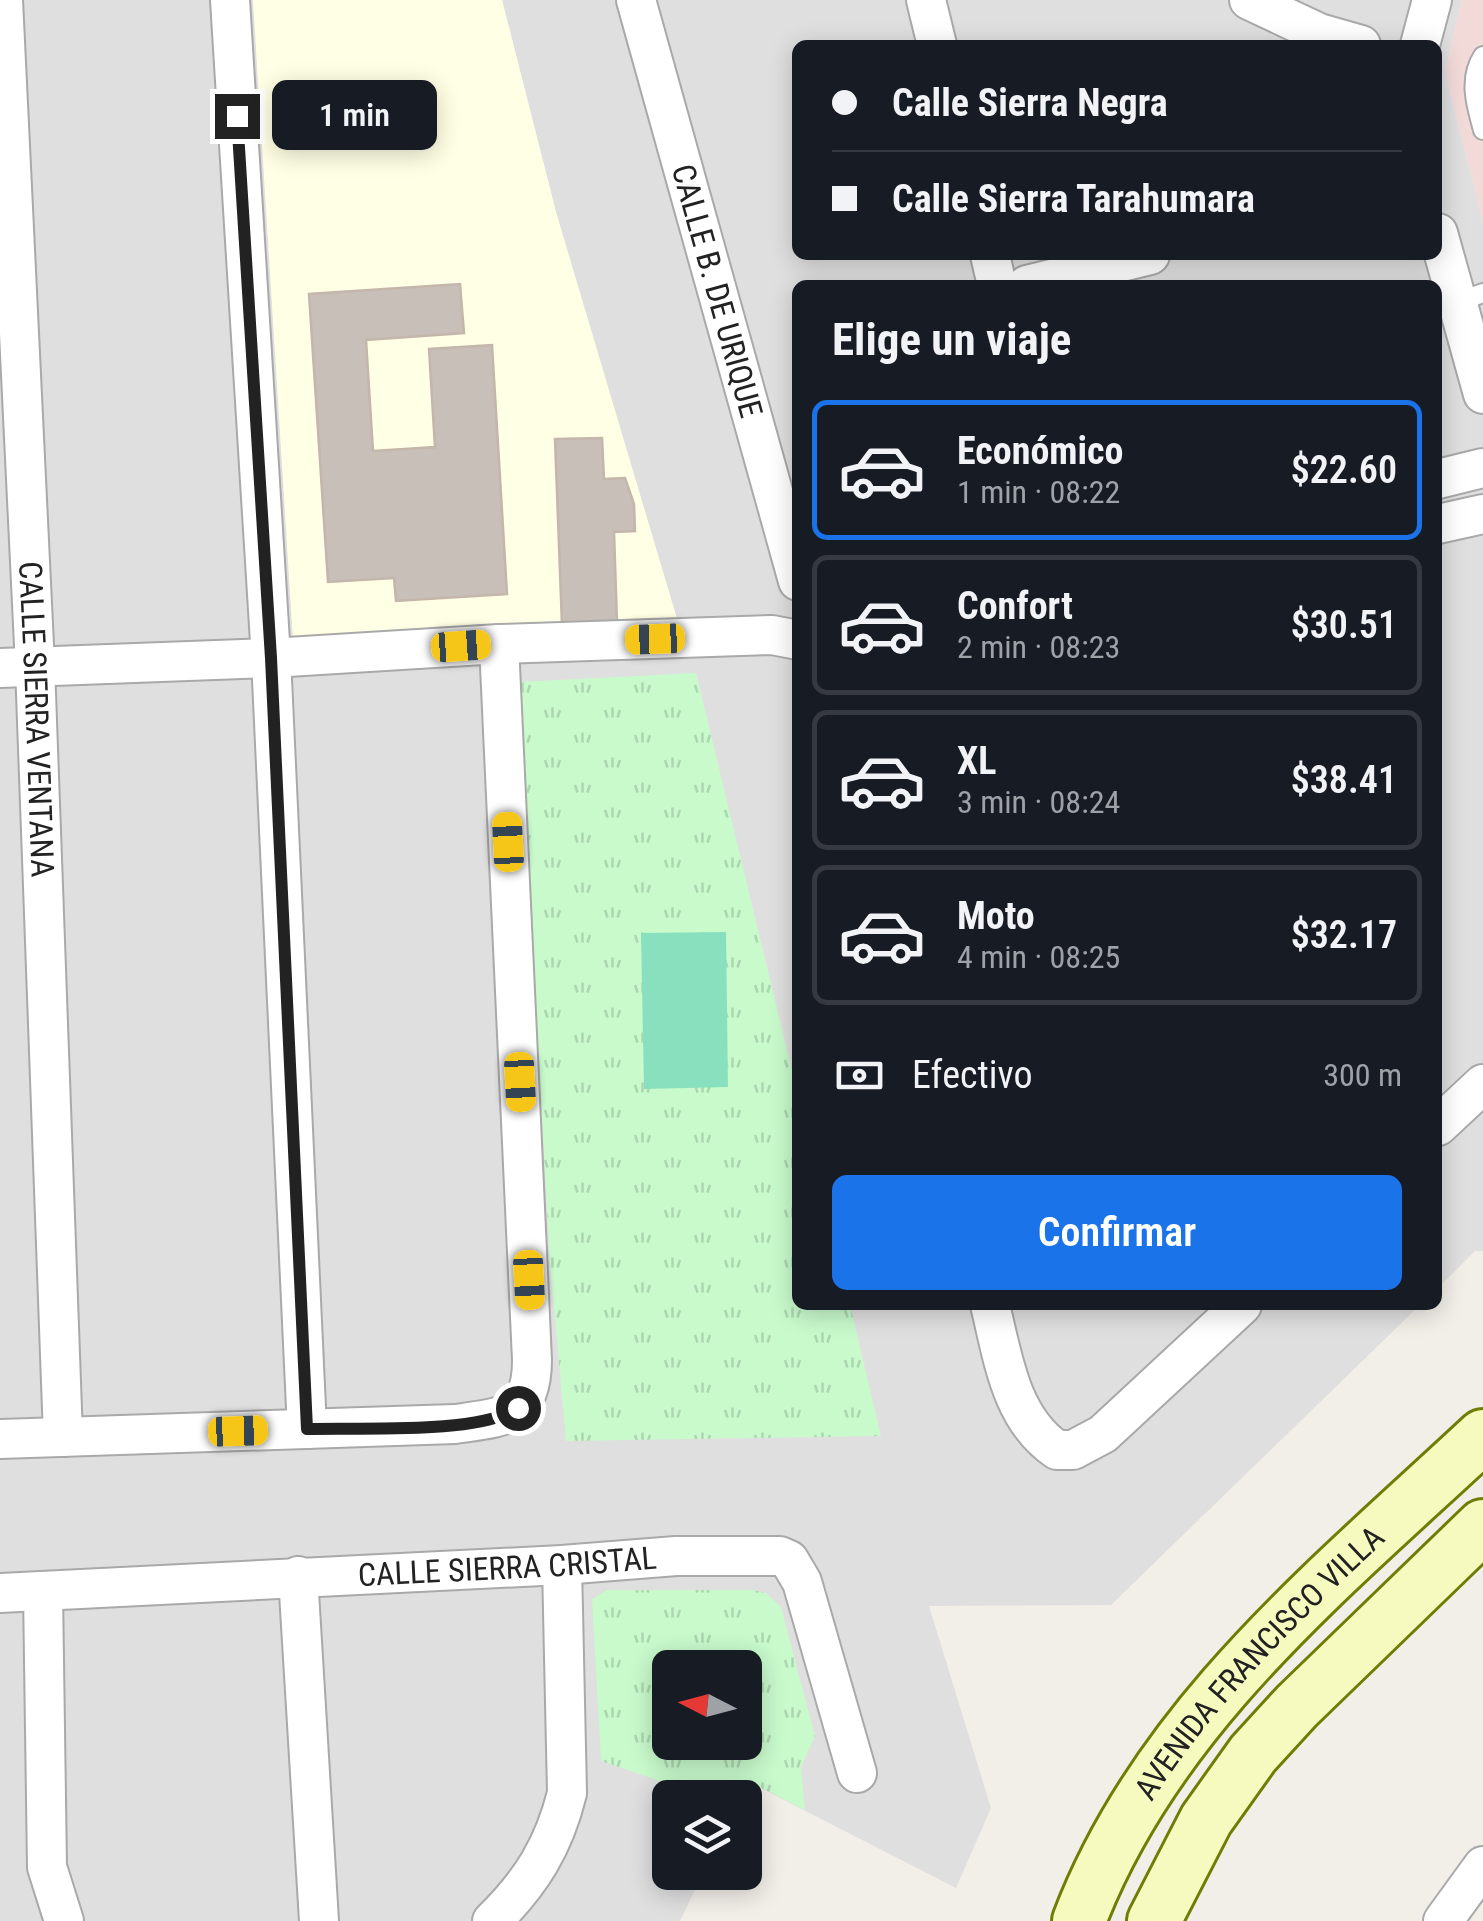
<!DOCTYPE html>
<html lang="es">
<head>
<meta charset="utf-8">
<style>
  :root { --surface:#171b24; --page:#242831; --text:#f1f3f6; --muted:#9ea1a6; --line:#363941; --accent:#1a73e8 }
  body { margin:0; font-family:"Roboto Condensed",sans-serif; background:var(--page); color:var(--text); height:100vh; display:flex; flex-direction:column; font-size:38px; white-space:nowrap }
  * { box-sizing:border-box; margin:0 }
  p { font-size:32px; color:var(--muted) }
  .icon { flex:none; width:55px; height:55px; fill:none; stroke:currentColor; stroke-width:2; stroke-linecap:round; stroke-linejoin:round }
  .map { position:relative; flex:1; overflow:hidden }
  .side { position:absolute; left:792px; top:280px; width:650px; height:1030px; display:flex; flex-direction:column; background:var(--surface); border-radius:15px; box-shadow:0 5px 25px #0003 }
  .side>* { flex:none }
  .guide { position:absolute; left:792px; top:40px; width:650px; height:220px; border-radius:15px; box-shadow:0 5px 25px #0003; display:grid; align-content:center; height:220px; padding:0 40px; background:var(--surface) }
  .needle { width:65px; rotate:276deg }
  .controls { position:absolute; left:652px; top:1650px; display:grid; gap:20px }
  .controls a { display:grid; place-items:center; width:110px; height:110px; border-radius:15px; background:var(--surface); box-shadow:0 5px 25px #0003; font-size:50px }
  .end { position:absolute; width:45px; height:45px; margin:-22px; border:12px solid #222; background:#fff; box-shadow:0 0 0 5px #fff }
  .from { border-radius:50% }
  .bubble { position:absolute; height:70px; border-radius:15px; background:var(--surface); box-shadow:0 5px 25px #0003; font-size:32px; font-weight:600; line-height:70px; text-align:center }
  .car { position:absolute; width:30px; height:60px; margin:-30px -15px; border-radius:12px; box-shadow:0 0 8px 2px #0007; background:linear-gradient(#f5c518 24%,#345 0 40%,#f5c518 0 76%,#345 0 86%,#f5c518 0) }
  .guide b { display:flex; align-items:center; gap:35px; height:95px; font-size:38px }
  .guide b+b { border-top:2px solid var(--line) }
  .guide i { width:25px; height:25px; background:var(--text) }
  ul { padding:0; list-style:none }
  li { display:flex; align-items:center; gap:30px; height:140px; margin:0 20px 15px; padding:0 20px; border:5px solid var(--line); border-radius:15px }
  li div { flex:1 }
  li b { display:block; font-size:38px }
  li em { font-style:normal; font-weight:600 }
  li.current { border-color:var(--accent) }
  li>.icon { width:90px; height:90px; stroke-width:1.5 }
  h2 { padding:0 40px; font-size:45px; line-height:120px }
  .pay { display:flex; align-items:center; gap:25px; height:110px; padding:0 40px; font-size:38px }
  .pay p { margin-inline-start:auto }
  .primary-button { display:flex; gap:20px; margin-top:auto; padding:20px 40px }
  .primary-button a { flex:1; height:115px; border-radius:15px; background:var(--accent); color:#fff; font-size:40px; font-weight:600; line-height:115px; text-align:center }
  .map>svg:first-child { display:block }
  .residential { fill:#e0dfdf; fill-rule:evenodd }
  .commercial { fill:#f2dad9 }
  .education { fill:#ffffe5 }
  .park { fill:url(#park-tufts); fill-rule:evenodd }
  .pitch { fill:#88e0be }
  .building { fill:#c7bfb8; stroke:#c4b6ab; stroke-width:2.5 }
  .lines { fill:none; stroke-linecap:round; stroke-linejoin:round }
  .service-casing { stroke:#a9a9a9; stroke-width:22 }
  .minor-casing { stroke:#a9a9a9; stroke-width:42 }
  .secondary-casing { stroke:#707d05; stroke-width:58 }
  .service { stroke:#fff; stroke-width:18 }
  .minor { stroke:#fff; stroke-width:38 }
  .secondary { stroke:#f7fabf; stroke-width:52 }
  .route { stroke:#222; stroke-width:12 }
  .labels { text-anchor:middle; dominant-baseline:central; stroke-width:10; stroke-linejoin:round; paint-order:stroke }
  .street-label { font-size:32px; fill:#222; stroke:#fff }
</style>
</head>
<body>
<div class="map">
<svg width="1483" height="1921" viewBox="0 0 1483 1921">
  <defs>
    <pattern id="park-tufts" width="24" height="20" patternUnits="userSpaceOnUse" patternTransform="scale(2.5)"><rect width="24" height="20" fill="#c8facc"/><path d="M3 7l-1-3M5 7V3M7 7l1-3M15 17l-1-3M17 17v-4M19 17l1-3" fill="none" stroke="#acd6af"/></pattern>
  </defs>
  <rect width="100%" height="100%" fill="#f2efe9"/>
  <path class="residential" d="M0,0H253L293,639L556,212L502,0H1462L1445,71L1483,222V1251H1475L1438,1288V285H798V1305H1420L1111,1605L929,1606L991,1808L956,1888L747,1781L739,1797L670,1798V1872L703,1873L680,1921H0ZM798,45H1438V255H798ZM670,1668H745V1742H670Z"/>
  <path class="commercial" d="M1462,0H1483V222L1445,71Z"/>
  <path class="education" d="M253,0H502L556,212L678,622L293,640Z"/>
  <path class="park" d="M696,673L797,1091L798,1305H850L881,1436L566,1441L550,1263L518,682Z
    M607,1590H752L766,1593L781,1607L815,1736L801,1767L805,1810L748,1781L739,1797H707L601,1761L592,1599ZM670,1668H745V1742H670Z"/>
  <path class="pitch" d="M726,932L728,1087L644,1089L641,933Z"/>
  <path class="building" d="M460,284L464,333L366,340L373,451L435,447L429,349L492,345L507,594L396,601L394,578L328,582L309,294Z
    M602,438L604,479L625,478L634,504L635,531L614,532L617,622L562,625L555,439Z"/>
  <g class="lines">
    <g class="service-casing">
      <path id="service" d="M1483,56C1468,79 1476,105 1483,130
        M1458,302L1483,293"/>
    </g>
    <g class="minor-casing">
      <g id="minor">
        <path id="s1" d="M3,0L35,666L63,1437"/>
        <path d="M230,0L271,658L307,1429"/>
        <path id="s2" d="M636,0L798,581"/>
        <path d="M926,0L937,45"/>
        <path d="M1249,0L1319,33L1361,45"/>
        <path d="M1420,45L1432,0"/>
        <path d="M1438,233L1483,394"/>
        <path d="M990,255L997,285"/>
        <path d="M1027,285L1150,255"/>
        <path d="M1438,479L1483,468"/>
        <path d="M1438,524L1483,514"/>
        <path d="M0,668L271,658L499,644L772,635L798,640"/>
        <path d="M1438,1126L1483,1084"/>
        <path d="M990,1305C1003,1357 1010,1418 1057,1450H1073L1103,1434L1242,1305"/>
        <path d="M0,1439L455,1424C503,1417 532,1418 532,1360L499,644"/>
        <path d="M298,1576L319,1921"/>
        <path d="M43,1591L47,1867L64,1921"/>
        <path id="s3" d="M0,1593L562,1565L676,1556H780L789,1560L802,1582L857,1773"/>
        <path d="M492,1921C531,1883 554,1846 567,1793L562,1565"/>
        <path d="M1443,1921L1483,1866"/>
      </g>
    </g>
    <g class="secondary-casing">
      <g id="secondary">
        <path id="s4" d="M1079,1921C1156,1718 1329,1580 1483,1436"/>
        <path d="M1154,1921L1206,1820L1253,1754L1297,1706L1483,1526"/>
      </g>
    </g>
    <use href="#service" class="service"/>
    <use href="#minor" class="minor"/>
    <use href="#secondary" class="secondary"/>
  </g>
  <g class="lines">
    <path class="route" d="M237,116L271,658L307,1429C359,1427 477,1435 518,1408"/>
  </g>
  <g class="labels">
    <g class="street-label">
      <text stroke="none"><textPath href="#s2" startOffset="302">CALLE B. DE URIQUE</textPath></text>
      <text stroke="none"><textPath href="#s1" startOffset="720">CALLE SIERRA VENTANA</textPath></text>
      <text stroke="none"><textPath href="#s3" startOffset="508">CALLE SIERRA CRISTAL</textPath></text>
      <text stroke="none"><textPath href="#s4" startOffset="318">AVENIDA FRANCISCO VILLA</textPath></text>
    </g>
  </g>
</svg>
<div class="controls">
<a><svg class="needle" viewBox="-14 -14 28 28"><path d="M0-13l5 13h-10z" fill="#e53935"/><path d="M0 13l5-13h-10z" fill="#9ea1a6"/></svg></a>
<a><svg class="icon" aria-label="layers" viewBox="0 0 24 24"><path d="M12 4l9 5-9 5-9-5zM3 14l9 5 9-5"/></svg></a>
</div>
<i class="end from" style="left:518px;top:1408px"></i>
<i class="end" style="left:237px;top:116px"></i>
<div class="bubble" style="left:272px;top:80px;width:165px">1 min</div>
<i class="car" style="left:655px;top:639px;rotate:268deg"></i>
<i class="car" style="left:461px;top:646px;rotate:86deg"></i>
<i class="car" style="left:508px;top:842px;rotate:357deg"></i>
<i class="car" style="left:520px;top:1082px;rotate:177deg"></i>
<i class="car" style="left:529px;top:1280px;rotate:177deg"></i>
<i class="car" style="left:238px;top:1431px;rotate:88deg"></i>
<div class="guide">
<b><i class="from"></i>Calle Sierra Negra</b>
<b><i></i>Calle Sierra Tarahumara</b>
</div>
<section class="side">
<h2>Elige un viaje</h2>
<ul>
<li class="current"><svg class="icon" aria-label="car" viewBox="0 0 24 24"><path d="M5 17H2v-5l4-1 3-4h7l3 4 3 1v5h-3M9 17h6M6 11h13"/><circle cx="7" cy="17" r="2"/><circle cx="17" cy="17" r="2"/></svg><div><b>Económico</b><p>1 min · 08:22</p></div><em>$22.60</em></li>
<li><svg class="icon" aria-label="car" viewBox="0 0 24 24"><path d="M5 17H2v-5l4-1 3-4h7l3 4 3 1v5h-3M9 17h6M6 11h13"/><circle cx="7" cy="17" r="2"/><circle cx="17" cy="17" r="2"/></svg><div><b>Confort</b><p>2 min · 08:23</p></div><em>$30.51</em></li>
<li><svg class="icon" aria-label="car" viewBox="0 0 24 24"><path d="M5 17H2v-5l4-1 3-4h7l3 4 3 1v5h-3M9 17h6M6 11h13"/><circle cx="7" cy="17" r="2"/><circle cx="17" cy="17" r="2"/></svg><div><b>XL</b><p>3 min · 08:24</p></div><em>$38.41</em></li>
<li><svg class="icon" aria-label="car" viewBox="0 0 24 24"><path d="M5 17H2v-5l4-1 3-4h7l3 4 3 1v5h-3M9 17h6M6 11h13"/><circle cx="7" cy="17" r="2"/><circle cx="17" cy="17" r="2"/></svg><div><b>Moto</b><p>4 min · 08:25</p></div><em>$32.17</em></li>
</ul>
<div class="pay"><svg class="icon" aria-label="cash" viewBox="0 0 24 24"><path d="M3 7h18v10H3z"/><circle cx="12" cy="12" r="2"/></svg>Efectivo<p>300 m</p></div>
<div class="primary-button"><a>Confirmar</a></div>
</section>
</div>
</body>
</html>
